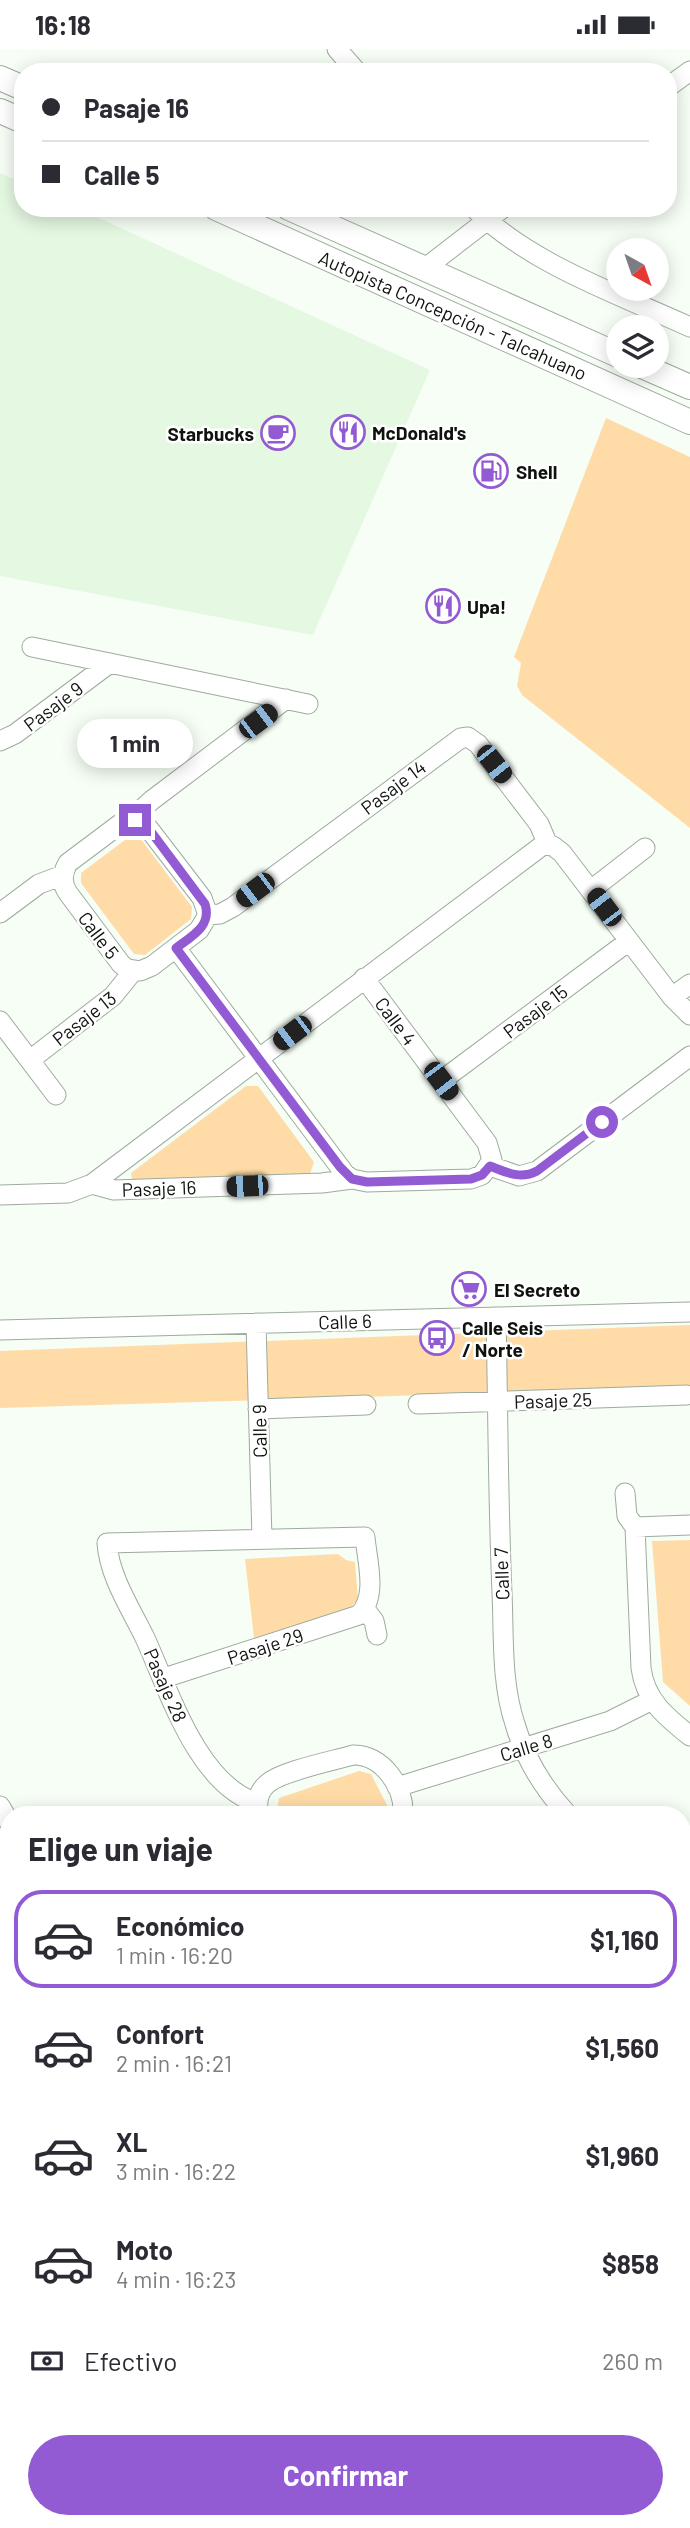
<!DOCTYPE html>
<html lang="es">
<head>
<meta charset="utf-8">
<style>
  :root { --surface:#fff; --page:#f7f7f7; --text:#2b2b33; --muted:#7c7c81; --line:#e1e1e2; --accent:#925bd3 }
  body { margin:0; font-family:Barlow,sans-serif; background:var(--page); color:var(--text); height:100vh; display:flex; flex-direction:column; font-size:26px; white-space:nowrap }
  * { box-sizing:border-box; margin:0 }
  p { font-size:23px; color:var(--muted) }
  .icon { flex:none; width:38px; height:38px; fill:none; stroke:currentColor; stroke-width:2; stroke-linecap:round; stroke-linejoin:round }
  .map { position:relative; flex:1; overflow:hidden }
  .details { position:absolute; left:0px; top:1757px; width:691px; height:723px; display:flex; flex-direction:column; background:var(--surface); border-radius:28px 28px 0 0; box-shadow:0 4px 18px #0003 }
  .details>* { flex:none }
  .hud { position:absolute; left:14px; top:14px; width:663px; height:154px; border-radius:28px; box-shadow:0 4px 18px #0003; display:grid; align-content:center; height:154px; padding:0 28px; background:var(--surface) }
  .needle { width:46px; rotate:140deg }
  .controls { position:absolute; left:606px; top:189px; display:grid; gap:14px }
  .controls a { display:grid; place-items:center; width:63px; height:63px; border-radius:50%; background:var(--surface); box-shadow:0 4px 18px #0003; font-size:35px }
  .end { position:absolute; width:32px; height:32px; margin:-16px; border:9px solid #925bd3; background:#fff; box-shadow:0 0 0 4px #fff }
  .from { border-radius:50% }
  .bubble { position:absolute; height:49px; border-radius:24px; background:var(--surface); box-shadow:0 4px 18px #0003; font-size:23px; font-weight:700; line-height:49px; text-align:center }
  .car { position:absolute; width:21px; height:42px; margin:-21px -10px; border-radius:9px; box-shadow:0 0 5px 2px #0007; background:linear-gradient(#222 24%,#8ab4d8 0 40%,#222 0 76%,#8ab4d8 0 86%,#222 0) }
  .hud b { display:flex; align-items:center; gap:24px; height:66px; font-size:26px }
  .hud b+b { border-top:2px solid var(--line) }
  .hud i { width:18px; height:18px; background:var(--text) }
  ul { padding:0; list-style:none }
  li { display:flex; align-items:center; gap:21px; height:98px; margin:0 14px 10px; padding:0 14px; border:4px solid transparent; border-radius:28px }
  li div { flex:1 }
  li b { display:block; font-size:26px }
  li em { font-style:normal; font-weight:700 }
  li.current { border-color:var(--accent) }
  li>.icon { width:63px; height:63px; stroke-width:1.5 }
  h2 { padding:0 28px; font-size:32px; line-height:84px }
  .pay { display:flex; align-items:center; gap:18px; height:77px; padding:0 28px; font-size:26px }
  .pay p { margin-inline-start:auto }
  .primary-button { display:flex; gap:14px; margin-top:auto; padding:14px 28px }
  .primary-button a { flex:1; height:80px; border-radius:42px; background:var(--accent); color:#fff; font-size:28px; font-weight:700; line-height:80px; text-align:center }
  .status { display:flex; justify-content:space-between; align-items:center; height:49px; padding:0 35px; background:var(--surface); direction:ltr }
  .status svg { height:19px; fill:currentColor }
  .map>svg:first-child { display:block }
  .built { fill:#e5f8e2 }
  .green { fill:#ffdca7 }
  .water { fill:#7bccd6; stroke:#5b949a; stroke-width:2 }
  .lines { fill:none; stroke-linecap:round; stroke-linejoin:round }
  .minor-casing { stroke:#9eab9d; stroke-width:21 }
  .major-casing { stroke:#9eab9d; stroke-width:26 }
  .minor { stroke:#fff; stroke-width:19 }
  .major { stroke:#fff; stroke-width:24 }
  .route { stroke:#925bd3; stroke-width:9 }
  .labels { text-anchor:middle; dominant-baseline:central; stroke-width:5; stroke-linejoin:round; paint-order:stroke }
  .street-label { font-size:19px; fill:#0f130e; stroke:#fff }
  .poi-label { font-size:19px; font-weight:bold; fill:#0f130e; stroke:#fff; text-anchor:start }
</style>
</head>
<body>
<div class="status"><b>16:18</b><svg viewBox="0 0 49 12"><path d="M0 12V9h3v3zM5 12V6h3v6zM10 12V3h3v9zM15 12V0h3v12zM26 1h20v11H26zM47 4h2v5h-2z"/></svg></div>
<div class="map">
<svg width="690" height="2479" viewBox="0 0 690 2479">
  <rect width="100%" height="100%" fill="#f6fef5"/>
  <path class="built" d="M0,124L23,134V159H77L430,321L313,586L0,527Z"/>
  <path class="green" d="M606,369L690,408V779L522,646L517,637L521,614L514,608Z
    M129,788L140,789L192,858L191,870L145,906L134,905L81,834V824Z
    M246,1037H258L314,1113L310,1125L132,1131L131,1124Z
    M690,1276V1338L0,1359V1302Z
    M690,1491V1657L663,1633L652,1492Z
    M338,1505L346,1511L355,1513L358,1550L348,1562L254,1589L245,1510Z
    M359,1722L371,1725L388,1758L385,1766H280L277,1762L279,1749Z
    M0,1846L9,1858V2232L0,2223Z
    M343,2471H655L663,2479H364L350,2472Z"/>
  <path class="water" d="M0,1882L9,1892V2089L0,2079Z
    M381,2471H551L558,2479H386Z"/>
  <g class="lines">
    <g class="minor-casing">
      <path id="minor" d="M337,0L357,23
        M668,38L690,22
        M474,159C530,215 618,245 690,278
        M424,220L503,159
        M32,598L308,655
        M0,692L15,685L110,614
        M135,771L149,780L202,849L208,866L199,881L152,917L140,922L127,920L121,915L68,844C61,834 62,824 68,814L120,775Z
        M135,771L141,761L152,751L286,650
        M591,841L645,799
        M0,864L39,835L63,826
        M208,866L220,865L233,858L461,689L468,688L478,695L539,775L548,796
        M176,899L345,1125L352,1130L367,1133L471,1130L482,1126L492,1111L487,1094L364,929
        M672,948L690,935
        M0,972L56,1046
        M30,1011L113,947L134,921
        M441,1032L629,892
        M490,1117L519,1127L537,1122L690,1007
        M92,1135L114,1141L322,1134L352,1130
        M0,1146L68,1144L92,1135L543,796L553,797L562,804L672,948L690,966
        M496,1268C498,1360 498,1452 502,1544C504,1587 501,1633 515,1675C525,1710 544,1740 568,1766
        M256,1274L262,1490
        M0,1281L690,1263
        M418,1355L687,1346
        M258,1360L366,1356
        M625,1444L627,1467L635,1478L641,1619C645,1651 666,1668 690,1687
        M635,1478L690,1476
        M365,1560L374,1572L377,1586
        M164,1629L359,1566C378,1547 367,1512 365,1488L107,1494C109,1527 131,1560 145,1589C169,1641 197,1735 257,1754
        M397,1738L610,1672L652,1651
        M0,1757L9,1773
        M259,1766C256,1754 258,1743 267,1735C281,1722 333,1712 353,1706C382,1705 405,1738 403,1766
        M0,1811L9,1825
        M682,1857L690,1863
        M682,2090L690,2098
        M682,2253L690,2246
        M0,2266L9,2276
        M682,2436L690,2443
        M263,2471L275,2479
        M680,2471L688,2479
        M205,2479L212,2471
        M405,2479L416,2471"/>
    </g>
    <g class="major-casing">
      <path id="major" d="M0,29L23,39
        M0,62L23,72
        M216,159L690,373
        M289,159L618,306
        M642,317L690,338"/>
    </g>
    <use href="#minor" class="minor"/>
    <use href="#major" class="major"/>
  </g>
  <g class="lines">
    <path class="route" d="M135,771L149,780L205,855C212,877 192,887 176,899L340,1118L352,1130L367,1133L471,1130L482,1126L490,1117C506,1123 520,1131 537,1122L602,1073"/>
  </g>
  <defs>
    <g id="restaurant-ring" transform="scale(1.75)"><circle r="9.5" fill="#fff" stroke="#925bd3" stroke-width="1.5"/><path d="M-5-6h1v4h1v-4h1v4h1v-4h1v5L-1.5 .5V6h-2V.5L-5-1ZM5-6V6H3V1.5H1.5Q1.5-4 5-6Z" fill="#925bd3"/></g>
    <g id="cafe-ring" transform="scale(1.75)"><circle r="9.5" fill="#fff" stroke="#925bd3" stroke-width="1.5"/><path d="M-5.5-4.5H6V0H3Q3 3.5 0 3.5H-2.5Q-5.5 3.5-5.5 0ZM3-3.2v2h1.7v-2ZM-6 4.5H4V6H-6Z" fill="#925bd3"/></g>
    <g id="fuel-ring" transform="scale(1.75)"><circle r="9.5" fill="#fff" stroke="#925bd3" stroke-width="1.5"/><path d="M-5.5-6h7V0h2V4h1.3V-2.5L3-4.5l.8-.8L6-3V5H2.5V1h-1V6h-7ZM-4.2-4.7v3.2H.2V-4.7Z" fill="#925bd3"/></g>
    <g id="supermarket-ring" transform="scale(1.75)"><circle r="9.5" fill="#fff" stroke="#925bd3" stroke-width="1.5"/><path d="M-6-5.5h2.5l.6 2H6L4.5 2H-2.5L-4.4-4H-6ZM-1.5 3.2a1.3 1.3 0 1 0 .1 0ZM3 3.2a1.3 1.3 0 1 0 .1 0Z" fill="#925bd3"/></g>
    <g id="bus-ring" transform="scale(1.75)"><circle r="9.5" fill="#fff" stroke="#925bd3" stroke-width="1.5"/><path d="M-5-6H5V4H4V6H2V4H-2V6H-4V4H-5ZM-3.5-4V0h7V-4ZM-3.5 1.2v1.5H-2V1.2ZM2 1.2v1.5H3.5V1.2Z" fill="#925bd3"/></g>
  </defs>
  <g fill-rule="evenodd">
    <use href="#restaurant-ring" x="348" y="383"/>
    <use href="#cafe-ring" x="278" y="384"/>
    <use href="#fuel-ring" x="491" y="422"/>
    <use href="#restaurant-ring" x="443" y="557"/>
    <use href="#supermarket-ring" x="469" y="1240"/>
    <use href="#bus-ring" x="437" y="1289"/>
  </g>
  <g class="labels">
    <g class="street-label">
      <text transform="translate(453 266) rotate(24)">Autopista Concepción - Talcahuano</text>
      <text transform="translate(53 657) rotate(-37)">Pasaje 9</text>
      <text transform="translate(393 738) rotate(-37)">Pasaje 14</text>
      <text transform="translate(99 886) rotate(53)">Calle 5</text>
      <text transform="translate(535 962) rotate(-37)">Pasaje 15</text>
      <text transform="translate(84 969) rotate(-38)">Pasaje 13</text>
      <text transform="translate(396 972) rotate(53)">Calle 4</text>
      <text transform="translate(159 1139) rotate(-2)">Pasaje 16</text>
      <text transform="translate(345 1272) rotate(-2)">Calle 6</text>
      <text transform="translate(553 1351) rotate(-2)">Pasaje 25</text>
      <text transform="translate(259 1382) rotate(-91)">Calle 9</text>
      <text transform="translate(501 1525) rotate(-92)">Calle 7</text>
      <text transform="translate(265 1597) rotate(-18)">Pasaje 29</text>
      <text transform="translate(166 1636) rotate(66)">Pasaje 28</text>
      <text transform="translate(526 1698) rotate(-17)">Calle 8</text>
    </g>
    <g class="poi-label">
      <text x="372" y="383">McDonald's</text>
      <text x="254" y="384" text-anchor="end">Starbucks</text>
      <text x="516" y="422">Shell</text>
      <text x="467" y="557">Upa!</text>
      <text x="494" y="1240">El Secreto</text>
      <text x="462" y="1278">Calle Seis<tspan x="462" dy="22">/ Norte</tspan></text>
    </g>
  </g>
</svg>
<div class="controls">
<a><svg class="needle" viewBox="-14 -14 28 28"><path d="M0-13l5 13h-10z" fill="#e53935"/><path d="M0 13l5-13h-10z" fill="#7c7c81"/></svg></a>
<a><svg class="icon" aria-label="layers" viewBox="0 0 24 24"><path d="M12 4l9 5-9 5-9-5zM3 14l9 5 9-5"/></svg></a>
</div>
<i class="end from" style="left:602px;top:1073px"></i>
<i class="end" style="left:135px;top:771px"></i>
<div class="bubble" style="left:77px;top:670px;width:116px">1 min</div>
<i class="car" style="left:258px;top:672px;rotate:53deg"></i>
<i class="car" style="left:494px;top:715px;rotate:142deg"></i>
<i class="car" style="left:255px;top:841px;rotate:233deg"></i>
<i class="car" style="left:604px;top:858px;rotate:323deg"></i>
<i class="car" style="left:292px;top:984px;rotate:233deg"></i>
<i class="car" style="left:441px;top:1032px;rotate:143deg"></i>
<i class="car" style="left:247px;top:1137px;rotate:268deg"></i>
<div class="hud">
<b><i class="from"></i>Pasaje 16</b>
<b><i></i>Calle 5</b>
</div>
<section class="details">
<h2>Elige un viaje</h2>
<ul>
<li class="current"><svg class="icon" aria-label="car" viewBox="0 0 24 24"><path d="M5 17H2v-5l4-1 3-4h7l3 4 3 1v5h-3M9 17h6M6 11h13"/><circle cx="7" cy="17" r="2"/><circle cx="17" cy="17" r="2"/></svg><div><b>Económico</b><p>1 min · 16:20</p></div><em>$1,160</em></li>
<li><svg class="icon" aria-label="car" viewBox="0 0 24 24"><path d="M5 17H2v-5l4-1 3-4h7l3 4 3 1v5h-3M9 17h6M6 11h13"/><circle cx="7" cy="17" r="2"/><circle cx="17" cy="17" r="2"/></svg><div><b>Confort</b><p>2 min · 16:21</p></div><em>$1,560</em></li>
<li><svg class="icon" aria-label="car" viewBox="0 0 24 24"><path d="M5 17H2v-5l4-1 3-4h7l3 4 3 1v5h-3M9 17h6M6 11h13"/><circle cx="7" cy="17" r="2"/><circle cx="17" cy="17" r="2"/></svg><div><b>XL</b><p>3 min · 16:22</p></div><em>$1,960</em></li>
<li><svg class="icon" aria-label="car" viewBox="0 0 24 24"><path d="M5 17H2v-5l4-1 3-4h7l3 4 3 1v5h-3M9 17h6M6 11h13"/><circle cx="7" cy="17" r="2"/><circle cx="17" cy="17" r="2"/></svg><div><b>Moto</b><p>4 min · 16:23</p></div><em>$858</em></li>
</ul>
<div class="pay"><svg class="icon" aria-label="cash" viewBox="0 0 24 24"><path d="M3 7h18v10H3z"/><circle cx="12" cy="12" r="2"/></svg>Efectivo<p>260 m</p></div>
<div class="primary-button"><a>Confirmar</a></div>
</section>
</div>
</body>
</html>
